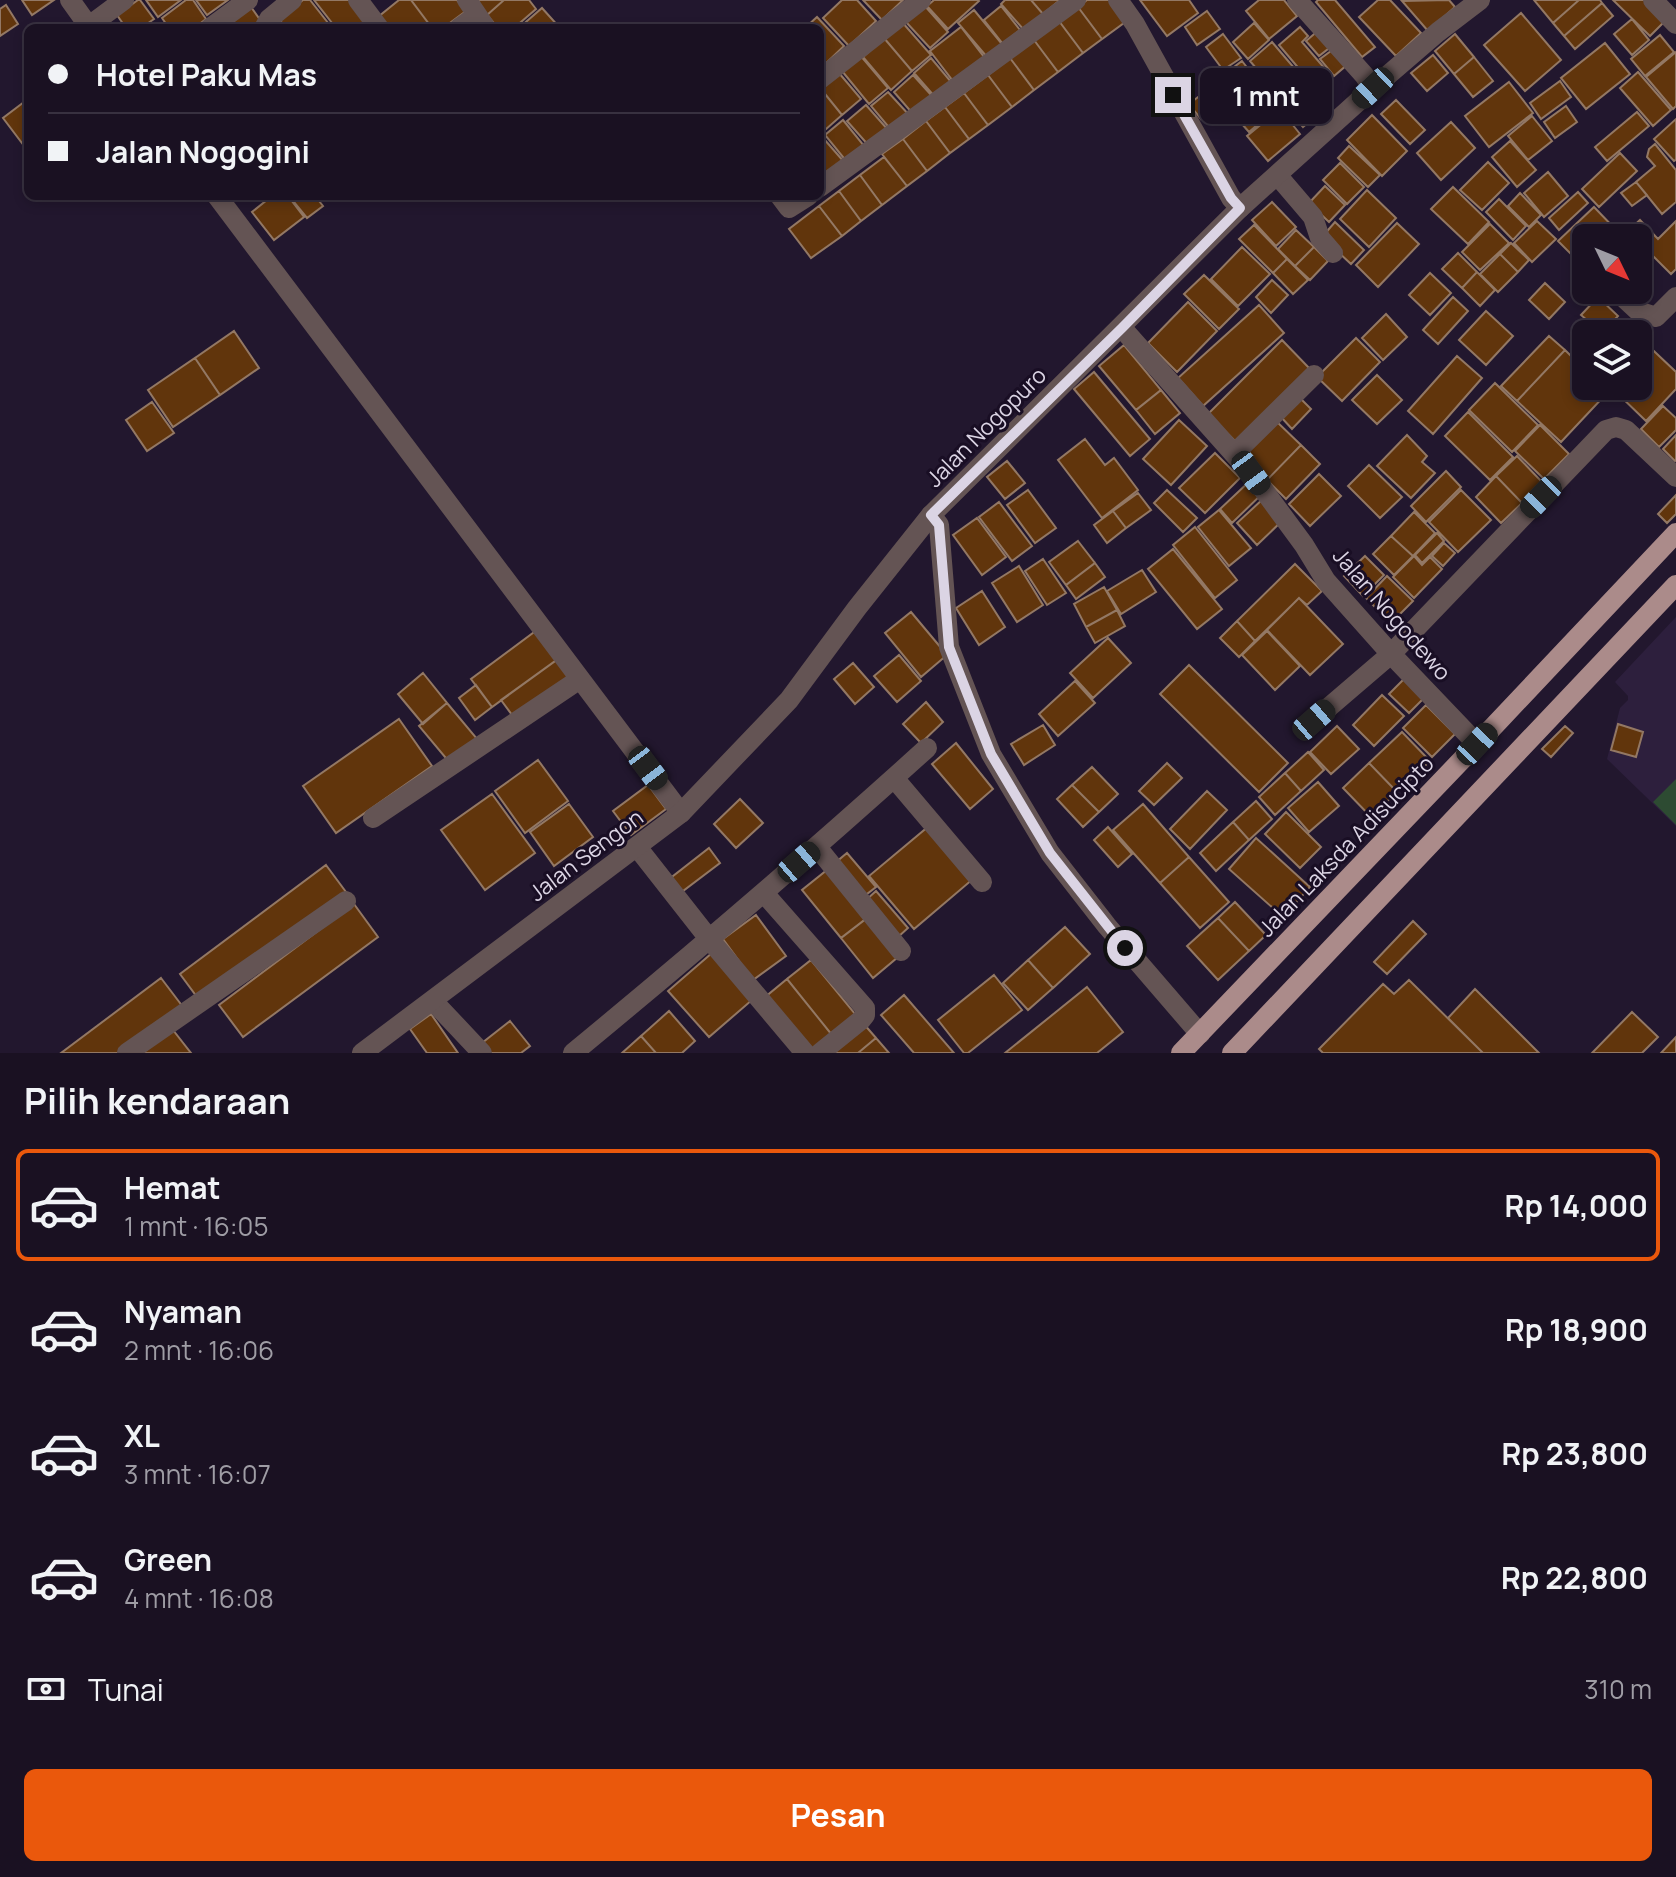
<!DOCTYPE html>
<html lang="id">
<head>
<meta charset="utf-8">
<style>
  :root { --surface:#1a1122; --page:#271f2f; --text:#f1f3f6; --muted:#9f9da5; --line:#383140; --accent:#ea580c }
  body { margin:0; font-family:Manrope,sans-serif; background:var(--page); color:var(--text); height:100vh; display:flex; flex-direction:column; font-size:30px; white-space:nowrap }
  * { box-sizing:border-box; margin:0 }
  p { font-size:26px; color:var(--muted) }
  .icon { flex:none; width:44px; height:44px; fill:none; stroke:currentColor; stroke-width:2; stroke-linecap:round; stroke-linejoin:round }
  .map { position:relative; height:1053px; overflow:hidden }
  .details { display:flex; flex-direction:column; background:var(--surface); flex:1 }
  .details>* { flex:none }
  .top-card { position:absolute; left:24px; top:24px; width:800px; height:176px; border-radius:12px; box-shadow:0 4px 12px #0003,0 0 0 2px var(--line); display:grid; align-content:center; height:176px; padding:0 24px; background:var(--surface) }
  .needle { width:52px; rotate:133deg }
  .controls { position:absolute; left:1572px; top:224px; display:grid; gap:16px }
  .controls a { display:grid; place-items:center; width:80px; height:80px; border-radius:12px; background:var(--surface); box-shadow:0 4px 12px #0003,0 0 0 2px var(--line); font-size:40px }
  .end { position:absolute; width:36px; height:36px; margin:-18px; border:10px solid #dbd4e4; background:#111; box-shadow:0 0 0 4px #111 }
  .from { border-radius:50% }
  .bubble { position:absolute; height:56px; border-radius:12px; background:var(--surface); box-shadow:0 4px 12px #0003,0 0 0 2px var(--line); font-size:26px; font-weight:700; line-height:56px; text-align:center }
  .car { position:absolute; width:24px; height:48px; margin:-24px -12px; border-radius:10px; box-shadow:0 0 6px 2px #0007; background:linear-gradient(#222 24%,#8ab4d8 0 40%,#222 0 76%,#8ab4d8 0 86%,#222 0) }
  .top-card b { display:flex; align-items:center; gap:28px; height:76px; font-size:30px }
  .top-card b+b { border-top:2px solid var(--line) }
  .top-card i { width:20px; height:20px; background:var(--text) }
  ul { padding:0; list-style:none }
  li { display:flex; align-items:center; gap:24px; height:112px; margin:0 16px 12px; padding:0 8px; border:4px solid transparent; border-radius:12px }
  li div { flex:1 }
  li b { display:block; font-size:30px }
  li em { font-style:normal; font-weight:700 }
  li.current { border-color:var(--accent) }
  li>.icon { width:72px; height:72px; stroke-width:1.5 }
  h2 { padding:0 24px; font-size:36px; line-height:96px }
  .pay { display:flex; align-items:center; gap:20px; height:88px; padding:0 24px; font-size:30px }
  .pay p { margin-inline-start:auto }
  .button { display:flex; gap:16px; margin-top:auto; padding:16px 24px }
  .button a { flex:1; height:92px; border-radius:12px; background:var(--accent); color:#fff; font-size:32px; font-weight:700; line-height:92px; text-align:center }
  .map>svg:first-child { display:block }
  .built { fill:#2d1f3d }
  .green { fill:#2d4b32 }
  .building { fill:#61350c; stroke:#937864; stroke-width:2 }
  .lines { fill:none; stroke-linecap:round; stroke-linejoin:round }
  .minor { stroke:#645454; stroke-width:20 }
  .tertiary { stroke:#645454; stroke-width:20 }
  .primary { stroke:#ab8b8a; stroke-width:20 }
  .route { stroke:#dbd4e4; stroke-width:10 }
  .labels { text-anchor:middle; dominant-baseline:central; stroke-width:6; stroke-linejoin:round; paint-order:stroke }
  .street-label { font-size:22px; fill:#dbd4e4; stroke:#190e24 }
</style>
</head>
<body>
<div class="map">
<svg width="1676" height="1053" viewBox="0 0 1676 1053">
  <rect width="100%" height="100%" fill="#22172e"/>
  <path class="built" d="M1676,617V826L1607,759L1620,708L1628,700V696L1615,682Z"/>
  <path class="green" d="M1676,779V825L1653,802Z"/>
  <path class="building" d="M22,0H54L32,15Z
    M138,0H140L154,19L141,28H126L117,15Z
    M146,0H181L158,17Z
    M186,0H193L206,19L194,28H169L162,18Z
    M196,0H228L207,15Z
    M303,0H310L332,28H286L279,19Z
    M314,0H351L368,22L360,28H336Z
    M399,0H411L432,28H387L378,17Z
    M411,0H457L466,11L443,28H432Z
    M475,0H504L487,15Z
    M504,0H529L536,9L514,28H498L487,15Z
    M842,0H857L876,21L849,46L823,18Z
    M863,0H903L882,20Z
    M934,0H978L979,1L948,29L927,6Z
    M1005,0H1031L1043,14L1024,30L1001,4Z
    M1031,0H1060L1043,14Z
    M1087,0H1113L1128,20L1102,39L1078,7Z
    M1140,0H1189L1198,13L1167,36Z
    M1259,0H1284L1297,16L1269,39L1246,11Z
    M1318,0H1335L1375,47L1362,57L1316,2Z
    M1378,0H1390L1421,33L1396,56L1359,17Z
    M1449,0L1455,7L1428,31L1402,1Z
    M1534,0H1579L1553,23Z
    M1579,0H1600L1602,3L1564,36L1553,23Z
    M1613,0H1649L1668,18L1650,36Z
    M1602,3L1613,16L1575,49L1564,36Z
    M6,5L18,24L0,36V9Z
    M924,5L948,32L930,48L906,22Z
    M1001,6L1020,30L1003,44L984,20Z
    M251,7L263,24L257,28H222Z
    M1078,7L1102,39L1083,53L1059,21Z
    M542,8L560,28H519Z
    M974,10L1002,44L987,57L958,23Z
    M1207,11L1220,29L1197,45L1185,27Z
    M1521,13L1561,60L1525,91L1484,45Z
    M817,17L844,46L820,69V28H805Z
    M1632,19L1649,40L1632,55L1614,34Z
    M1059,21L1083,53L1058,72L1034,40Z
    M902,22L931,55L912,71L884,38Z
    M1254,23L1269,40L1248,59L1233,42Z
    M961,27L984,57L953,81L930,51Z
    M1300,27L1308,36L1302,42L1332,77L1317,90L1279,45Z
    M1320,29L1333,45L1319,56L1306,41Z
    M1223,34L1241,58L1223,70L1206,47Z
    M1455,34L1474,57L1454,74L1435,51Z
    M1660,35L1674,52L1645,76L1631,59Z
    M884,38L912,71L891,90L863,57Z
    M1034,40L1058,72L1034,90L1010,58Z
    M1272,42L1295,69L1273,88L1250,61Z
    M1605,43L1630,74L1586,109L1561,78Z
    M1335,48L1348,64L1334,76L1320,59Z
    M1676,52V106L1673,109L1646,77Z
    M860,55L888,88L869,104L842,71Z
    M1433,55L1448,73L1427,91L1411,73Z
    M1474,57L1493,81L1473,97L1454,74Z
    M931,58L952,83L935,97L914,73Z
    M1010,58L1034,90L1012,107L988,75Z
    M1242,61L1256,79L1227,101L1213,83Z
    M1295,69L1308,84L1287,103L1273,88Z
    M1638,72L1671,110L1653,126L1620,88Z
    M839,73L861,99L842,115L821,89Z
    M913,75L932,96L913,114L894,92Z
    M988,75L1012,107L988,125L964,93Z
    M1560,81L1571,97L1541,119L1530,103Z
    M1256,82L1278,107L1249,132L1227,107Z
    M1509,82L1533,113L1489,147L1465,116Z
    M1310,84L1328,105L1303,127L1285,106Z
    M1210,88L1222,102L1201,119L1189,104Z
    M821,89L842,115L825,130L820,123Z
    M888,92L910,116L892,131L871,106Z
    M964,93L988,125L969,139L945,107Z
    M28,99V151L3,118Z
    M1396,100L1425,130L1410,144L1381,114Z
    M866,105L889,131L870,147L847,121Z
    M1566,106L1577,122L1555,138L1544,122Z
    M945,107L969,139L950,153L926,121Z
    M1280,109L1300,134L1268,161L1247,136Z
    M1637,112L1649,126L1607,161L1595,147Z
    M1372,115L1407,151L1382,176L1347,140Z
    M1532,116L1552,141L1528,160L1508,136Z
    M1676,119V160L1674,161L1654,139Z
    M843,120L865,147L847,162L825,135Z
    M926,121L950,153L927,171L903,139Z
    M1451,122L1475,148L1441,180L1417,153Z
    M824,139L845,163L829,177L820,167V143Z
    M903,139L927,171L907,186L882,154Z
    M1510,141L1536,170L1517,187L1492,157Z
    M1655,144L1676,170V202L1662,214L1636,182L1655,166L1647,157L1649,149Z
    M1349,146L1380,175L1368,187L1338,158Z
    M1620,153L1637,171L1599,207L1582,189Z
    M884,157L907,186L882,205L860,175Z
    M1488,162L1509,183L1482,210L1460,190Z
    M1340,163L1364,187L1347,204L1323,180Z
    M1548,172L1568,196L1544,217L1524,193Z
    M860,175L882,205L861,221L839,191Z
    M1636,182L1647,195L1632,206L1621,193Z
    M1325,186L1345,205L1329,222L1309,203Z
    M1453,187L1489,222L1468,244L1431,209Z
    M1367,190L1396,218L1369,247L1340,219Z
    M839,191L861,221L842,236L819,206Z
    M1578,192L1588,203L1559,230L1549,218Z
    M1520,193L1541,215L1529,227L1508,206Z
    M272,196H288L304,217L274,240L252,212Z
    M289,196H315L323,206L307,218Z
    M1499,199L1526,226L1513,240L1486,212Z
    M1272,202L1296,227L1276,246L1252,220Z
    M819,206L842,236L811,258L789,229Z
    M1594,207L1620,234L1616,238H1586L1585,268L1558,241Z
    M1640,220L1658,239L1676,221V269L1671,274L1638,241V238H1635L1628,231Z
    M1537,221L1556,239L1532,262L1514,243Z
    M1335,222L1364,250L1351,264L1322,237Z
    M1397,223L1419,244L1378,287L1356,265Z
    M1490,224L1509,243L1480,270L1462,252Z
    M1254,225L1287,259L1273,273L1239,239Z
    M1296,230L1314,247L1295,266L1278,249Z
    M1511,243L1529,260L1518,272L1500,254Z
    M1242,247L1270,274L1238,306L1211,279Z
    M1314,247L1328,261L1310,280L1295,266Z
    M1638,250L1652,265L1638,279Z
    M1458,253L1477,272L1462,288L1442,269Z
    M1500,254L1518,272L1498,292L1480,274Z
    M1287,259L1308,280L1293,294L1273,273Z
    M1477,272L1495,290L1480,306L1462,288Z
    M1430,273L1451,293L1430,315L1409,295Z
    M1204,275L1239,309L1219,329L1184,294Z
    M1272,280L1288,295L1271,313L1256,297Z
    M1545,283L1565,302L1549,319L1529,300Z
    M1599,290H1626L1612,304Z
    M1453,297L1468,311L1438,344L1423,330Z
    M1598,297L1618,316L1602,333L1581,315Z
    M1188,302L1217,331L1177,372L1148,343Z
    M1259,305L1284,333L1203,406L1178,378Z
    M1486,311L1513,336L1486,365L1459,340Z
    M1386,314L1407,337L1383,360L1362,338Z
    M234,331L259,368L220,395L195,358Z
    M1549,336L1565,350L1517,401L1501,386Z
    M1638,336L1676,372V389L1646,421L1617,393L1623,386H1638Z
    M1356,338L1380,362L1342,401L1317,377Z
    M1282,340L1311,370L1237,443L1208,414Z
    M1124,345L1161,390L1136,410L1099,366Z
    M1565,350L1586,371V386H1602L1608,392L1561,442L1517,401Z
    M1457,356L1482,378L1433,434L1408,411Z
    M195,358L220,395L173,427L148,390Z
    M1094,372L1150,439L1130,456L1074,389Z
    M1377,375L1402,400L1377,424L1352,400Z
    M1495,383L1538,425L1512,452L1469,410Z
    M1161,390L1180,413L1155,434L1136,410Z
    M1300,398L1311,409L1292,429L1281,417Z
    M152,402L174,433L147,451L126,420Z
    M1663,406L1676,418V430L1659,447L1641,429Z
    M1468,412L1513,457L1490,480L1445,436Z
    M1179,420L1207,446L1171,485L1143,459Z
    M1275,420L1301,445L1267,480L1241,455Z
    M1540,425L1569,454L1544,479L1515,451Z
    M1407,435L1427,456L1422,462L1435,473L1411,498L1377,466Z
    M1676,435V460L1675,461L1663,449Z
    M1085,439L1105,465L1114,458L1138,490L1102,518L1058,460Z
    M1301,445L1320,464L1286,499L1267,480Z
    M1215,453L1240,478L1205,513L1179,488Z
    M1517,456L1542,482L1522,503L1496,476Z
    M1007,461L1025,483L1005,499L987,477Z
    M1369,465L1402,497L1380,518L1348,486Z
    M1446,471L1461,487L1426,522L1411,506Z
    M1319,474L1341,496L1310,526L1289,504Z
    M1496,476L1522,503L1501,523L1476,497Z
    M1252,479L1264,492L1232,523L1220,509Z
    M1028,490L1056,528L1035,543L1007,505Z
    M1167,490L1197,518L1183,532L1154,503Z
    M1461,490L1491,520L1458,552L1429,522Z
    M1138,493L1151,510L1126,528L1113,511Z
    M1676,495V514L1667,523L1658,514Z
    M1263,499L1283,520L1257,545L1237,523Z
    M999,502L1032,546L1012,561L979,517Z
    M1219,510L1251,548L1229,566L1198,527Z
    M1113,511L1126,528L1107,543L1094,525Z
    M1414,512L1435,533L1413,556L1391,536Z
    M977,518L1006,557L982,575L953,535Z
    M1195,527L1237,580L1215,598L1173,545Z
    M1437,533L1444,541L1422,563L1415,555Z
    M1391,536L1413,556L1394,575L1373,554Z
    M1078,541L1095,563L1066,585L1049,562Z
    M1444,543L1455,553L1443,566L1432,556Z
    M1173,549L1222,609L1197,629L1148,569Z
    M1365,556L1384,575L1363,596L1344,576Z
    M1414,556L1422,565L1430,557L1442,569L1414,598L1393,577Z
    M1043,559L1066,593L1047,605L1025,571Z
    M1095,563L1105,577L1076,599L1066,585Z
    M1295,564L1322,591L1307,605L1299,598L1255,641L1237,621Z
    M1019,566L1043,605L1017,622L992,583Z
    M1142,570L1156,592L1121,614L1107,591Z
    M1387,576L1413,601L1391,623L1366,598Z
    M1104,587L1117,610L1086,627L1074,604Z
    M982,591L1005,627L979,645L956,608Z
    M1299,598L1343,644L1310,675L1267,630Z
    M1117,610L1125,626L1095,643L1086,627Z
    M911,612L947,655L921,677L885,633Z
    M1237,621L1255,641L1239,657L1220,638Z
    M537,630L558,659L492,707L471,679Z
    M1267,631L1300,666L1275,690L1242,655Z
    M1108,638L1131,663L1093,698L1070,673Z
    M899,655L921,681L897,702L874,676Z
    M558,659L572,678L515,719L501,700Z
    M853,663L874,687L855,704L834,679Z
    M1189,665L1288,763L1259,792L1160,694Z
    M423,673L447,703L423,724L398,694Z
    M1406,677L1426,696L1409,713L1389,694Z
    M1075,681L1095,703L1058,736L1039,714Z
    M476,685L492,707L475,720L459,698Z
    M1382,695L1404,716L1374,746L1353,725Z
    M926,702L943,722L921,743L903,724Z
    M447,703L478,740L450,763L419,726Z
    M1426,705L1455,734L1432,757L1403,728Z
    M399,719L432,766L336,833L303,786Z
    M1618,724L1643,732L1636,757L1611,750Z
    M1043,725L1055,745L1024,765L1011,744Z
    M1337,726L1359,749L1331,774L1310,752Z
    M1565,726L1573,733L1551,757L1542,749Z
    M1402,732L1430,761L1397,792L1369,763Z
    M956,743L993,789L970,809L932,764Z
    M1308,752L1324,770L1301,791L1285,773Z
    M538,760L568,801L525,833L495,791Z
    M1167,763L1182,778L1154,805L1139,791Z
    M1369,763L1397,792L1371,817L1343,788Z
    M1092,767L1118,794L1099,812L1072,785Z
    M1285,773L1301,791L1275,815L1259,797Z
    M1318,782L1339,806L1309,832L1288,808Z
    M648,785L666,809L631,835L613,811Z
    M1072,785L1099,812L1083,827L1057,799Z
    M1207,791L1227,810L1190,849L1170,829Z
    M492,794L535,853L485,890L441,830Z
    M740,799L763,823L736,848L714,824Z
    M1256,801L1272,819L1249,840L1233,822Z
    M569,804L593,837L554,866L530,832Z
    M1143,804L1189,857L1160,883L1113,830Z
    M1286,812L1321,847L1300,868L1265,834Z
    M1233,822L1249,840L1216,871L1200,853Z
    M929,826L973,879L914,929L869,876Z
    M1108,827L1132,854L1118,867L1094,840Z
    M1256,838L1310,887L1283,917L1229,869Z
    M709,848L720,863L679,894L668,880Z
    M847,853L876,887L863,897L835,863Z
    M1189,857L1229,902L1200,928L1160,883Z
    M326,865L346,892L200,1001L180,974Z
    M827,870L867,918L841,938L802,890Z
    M876,891L908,928L898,937L866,900Z
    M1235,902L1266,935L1249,951L1218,918Z
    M354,904L378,937L243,1037L219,1005Z
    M756,915L786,956L753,980L723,939Z
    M867,918L898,957L873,978L841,938Z
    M1218,918L1249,951L1218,980L1187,946Z
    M1413,921L1426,934L1387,974L1374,962Z
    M1065,927L1090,954L1053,988L1028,960Z
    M712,953L752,1000L709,1037L668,991Z
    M811,960L856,1015L832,1035L787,979Z
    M1028,960L1053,988L1028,1010L1003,983Z
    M994,975L1022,1010L968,1053H964L938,1020Z
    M161,978L183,1007L122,1053H61Z
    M787,979L832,1035L810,1053L764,998Z
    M1409,980L1483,1053H1323L1319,1049L1383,984L1394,994Z
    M1087,987L1123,1032L1097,1053H1005Z
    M1475,989L1539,1053H1483L1448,1018Z
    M904,995L954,1053H914L881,1015Z
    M669,1011L695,1041L682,1053H656L641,1036Z
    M1632,1012L1658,1037L1642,1053H1592Z
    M431,1014L458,1053H427L410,1029Z
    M510,1021L530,1046L521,1053H489L482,1043Z
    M863,1023L876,1038L858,1053H827Z
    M173,1030L191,1053H142Z
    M641,1036L656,1053H622Z
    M1676,1037V1053H1661Z
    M876,1038L889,1053H858Z"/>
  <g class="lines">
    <path class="minor" d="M70,0L90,28
      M358,0L379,28
      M467,0L486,28
      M1118,0L1135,24L1231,198L1240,208
      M1297,0L1364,75L1373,88
      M1653,0L1676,24
      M89,26L124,0
      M210,28L248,0
      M264,28L269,19L292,0
      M459,28L477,15
      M820,79L921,0
      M1278,176L1313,217L1320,238L1333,253
      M820,187L1076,0
      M217,196L681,813
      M780,196L789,208L808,196
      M1624,298L1638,311L1656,317L1676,297
      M1122,328L1251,473L1304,545L1326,581L1391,654L1477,744
      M1234,454L1314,375
      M931,515L939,525L949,647L991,754L1050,853L1107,926L1200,1034
      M1314,720L1391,654L1606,430L1616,427L1626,430L1676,477
      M894,778L982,882
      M373,818L580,679
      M637,847L710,940L805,1053
      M817,847L901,951
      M764,893L865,1008V1015L861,1020L820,1053
      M433,1001L482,1053
      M127,1053L346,901
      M573,1053C693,954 811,853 927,748"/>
    <path class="tertiary" d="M362,1053L681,813L789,700L857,608L931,515L1240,208L1373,88L1438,32L1480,0"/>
    <path class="primary" d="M1181,1053L1477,744L1676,533
      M1232,1053L1676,585"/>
  </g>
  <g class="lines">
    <path class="route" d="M1125,948L1050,853L991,754L949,647L939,525L931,515L1122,328L1240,208L1231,198L1173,95"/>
  </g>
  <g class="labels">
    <g class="street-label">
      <text transform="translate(986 427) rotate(-45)">Jalan Nogopuro</text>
      <text transform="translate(1392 614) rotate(49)">Jalan Nogodewo</text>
      <text transform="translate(1346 846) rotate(-46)">Jalan Laksda Adisucipto</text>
      <text transform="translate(586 855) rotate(-37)">Jalan Sengon</text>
    </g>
  </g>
</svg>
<div class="controls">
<a><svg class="needle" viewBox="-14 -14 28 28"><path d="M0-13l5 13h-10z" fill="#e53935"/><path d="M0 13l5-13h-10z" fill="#9f9da5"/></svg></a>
<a><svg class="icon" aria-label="layers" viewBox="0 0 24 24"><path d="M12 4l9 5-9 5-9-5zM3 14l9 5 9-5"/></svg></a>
</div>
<i class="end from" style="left:1125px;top:948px"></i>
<i class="end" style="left:1173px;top:95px"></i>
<div class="bubble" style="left:1200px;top:68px;width:132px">1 mnt</div>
<i class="car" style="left:1373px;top:88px;rotate:227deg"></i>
<i class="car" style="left:1251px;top:473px;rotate:144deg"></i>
<i class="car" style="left:1541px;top:497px;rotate:224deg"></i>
<i class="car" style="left:1314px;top:720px;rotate:49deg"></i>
<i class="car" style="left:1477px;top:744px;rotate:43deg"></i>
<i class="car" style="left:648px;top:768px;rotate:143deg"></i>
<i class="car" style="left:799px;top:862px;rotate:49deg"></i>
<div class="top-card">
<b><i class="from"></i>Hotel Paku Mas</b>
<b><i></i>Jalan Nogogini</b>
</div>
</div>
<section class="details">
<h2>Pilih kendaraan</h2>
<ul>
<li class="current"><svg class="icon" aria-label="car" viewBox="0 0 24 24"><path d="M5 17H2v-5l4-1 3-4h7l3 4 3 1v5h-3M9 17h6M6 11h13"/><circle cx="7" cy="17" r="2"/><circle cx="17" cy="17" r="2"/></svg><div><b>Hemat</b><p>1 mnt · 16:05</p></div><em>Rp 14,000</em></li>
<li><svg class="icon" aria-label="car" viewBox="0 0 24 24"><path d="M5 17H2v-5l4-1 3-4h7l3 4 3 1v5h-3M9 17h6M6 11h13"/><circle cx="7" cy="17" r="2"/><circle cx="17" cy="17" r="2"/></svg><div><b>Nyaman</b><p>2 mnt · 16:06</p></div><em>Rp 18,900</em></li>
<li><svg class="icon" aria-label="car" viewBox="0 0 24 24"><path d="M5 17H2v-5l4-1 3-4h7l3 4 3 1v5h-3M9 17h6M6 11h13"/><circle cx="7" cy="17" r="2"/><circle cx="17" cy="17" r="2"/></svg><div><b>XL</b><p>3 mnt · 16:07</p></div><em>Rp 23,800</em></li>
<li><svg class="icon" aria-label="car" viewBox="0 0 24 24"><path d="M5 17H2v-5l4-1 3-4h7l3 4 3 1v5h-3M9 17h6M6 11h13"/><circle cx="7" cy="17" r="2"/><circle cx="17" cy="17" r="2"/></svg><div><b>Green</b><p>4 mnt · 16:08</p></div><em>Rp 22,800</em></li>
</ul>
<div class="pay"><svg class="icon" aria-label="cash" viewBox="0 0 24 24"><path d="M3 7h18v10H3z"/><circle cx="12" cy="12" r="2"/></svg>Tunai<p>310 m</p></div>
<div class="button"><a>Pesan</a></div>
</section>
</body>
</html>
